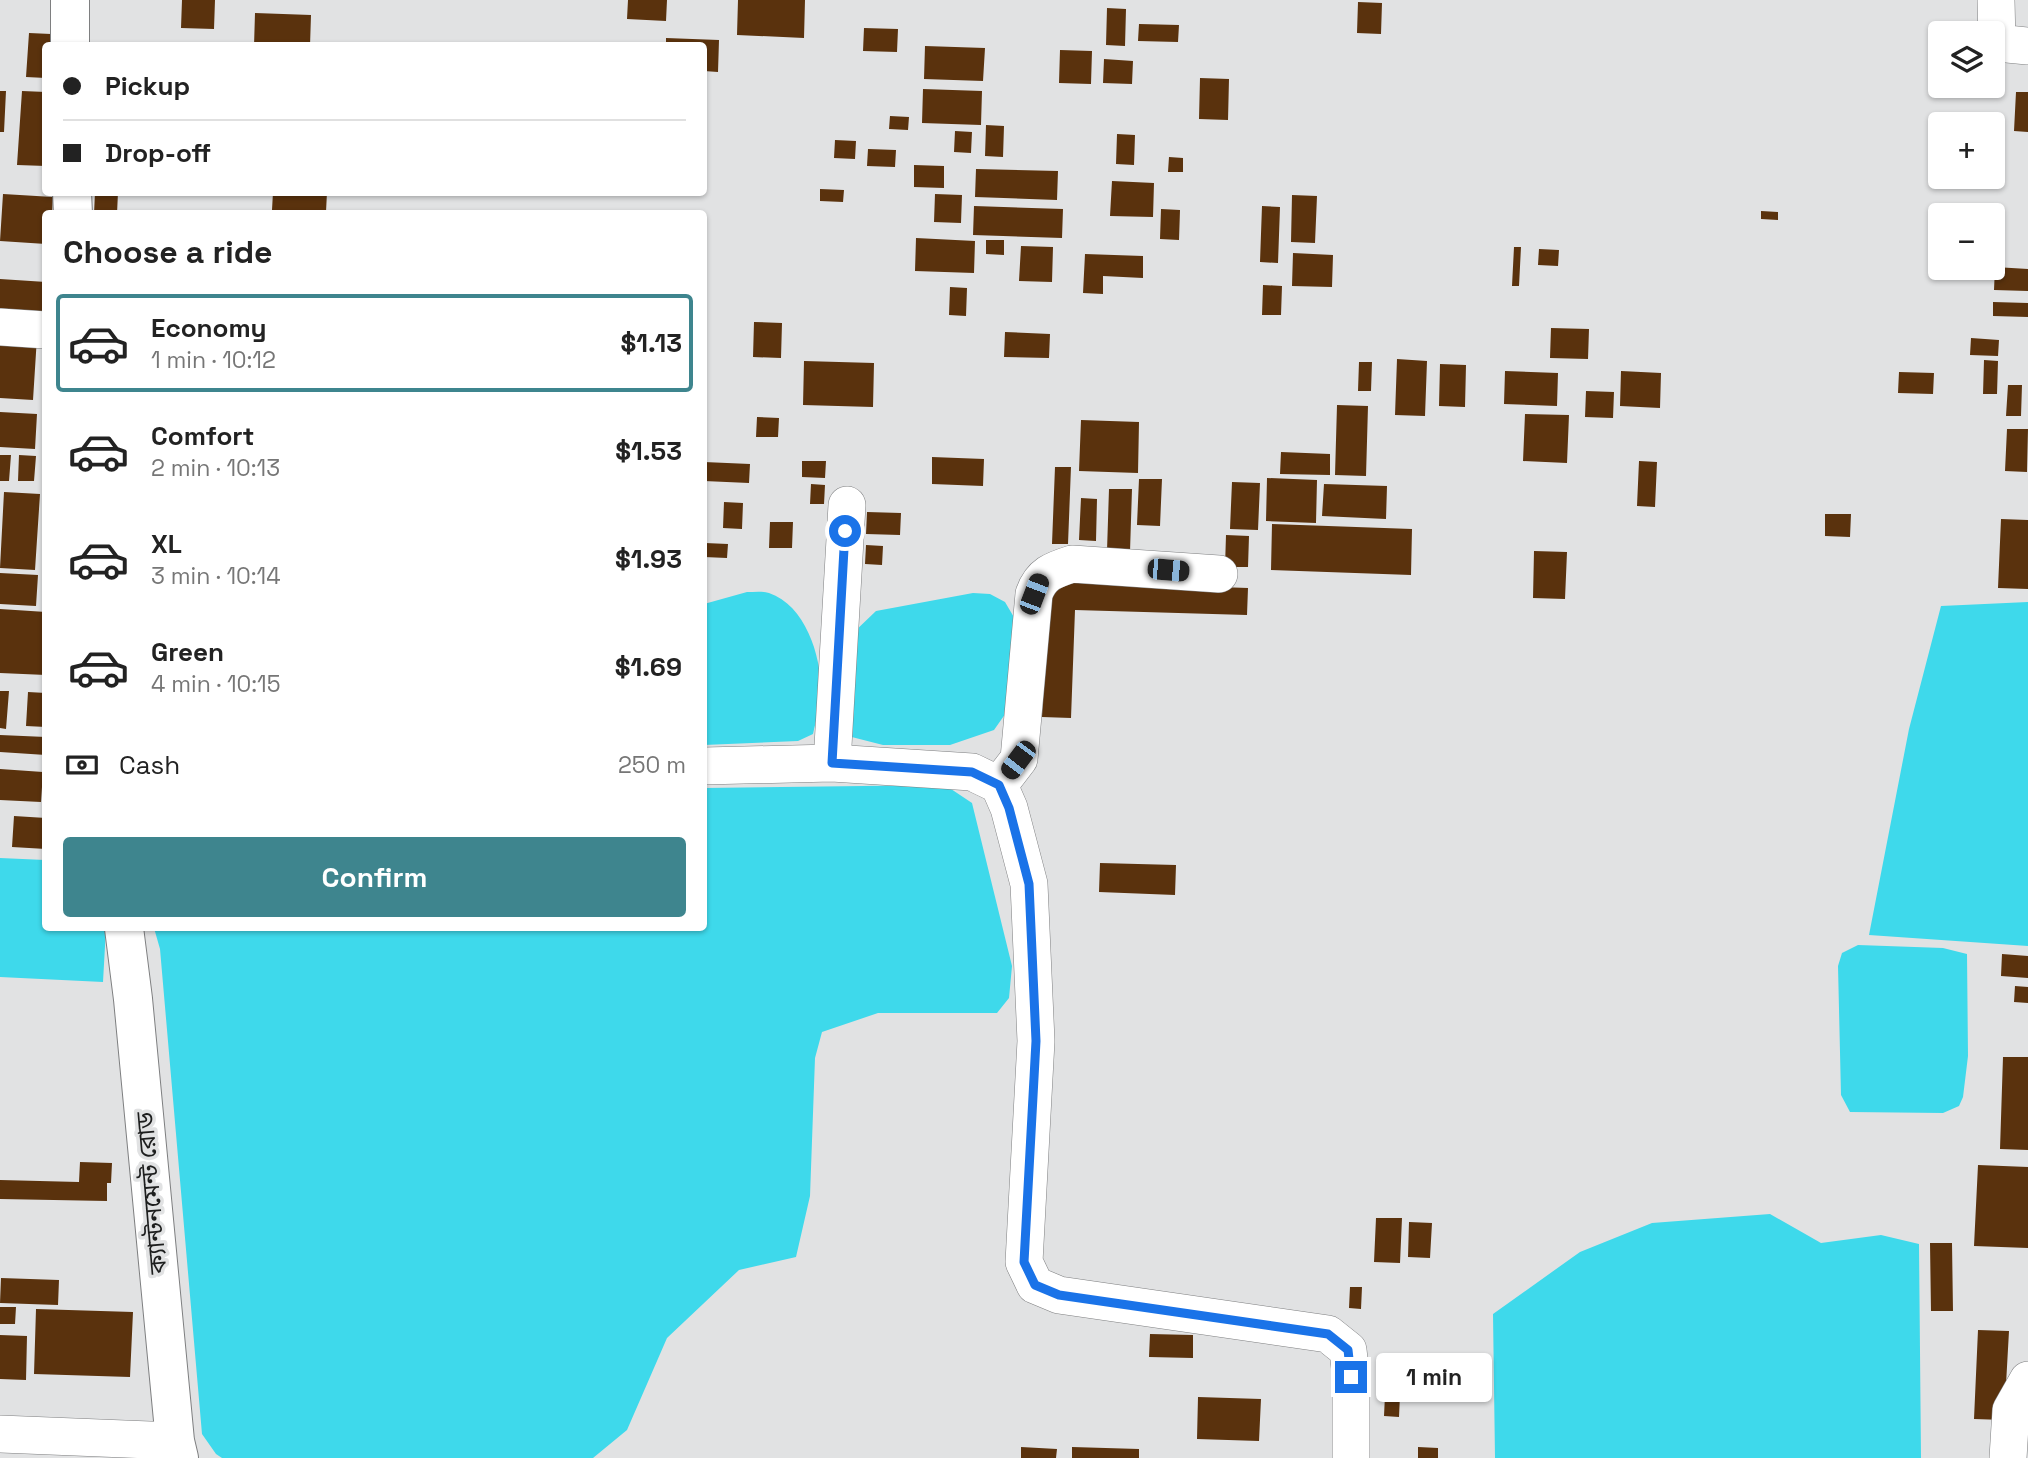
<!DOCTYPE html>
<html lang="en">
<head>
<meta charset="utf-8">
<style>
  :root { --surface:#fff; --page:#f6f6f6; --text:#222; --muted:#767676; --line:#e0e0e0; --accent:#3e858e }
  body { margin:0; font-family:"Space Grotesk","Noto Sans Bengali",sans-serif; background:var(--page); color:var(--text); height:100vh; display:flex; flex-direction:column; font-size:26px; white-space:nowrap }
  * { box-sizing:border-box; margin:0 }
  p { font-size:23px; color:var(--muted) }
  .icon { flex:none; width:38px; height:38px; fill:none; stroke:currentColor; stroke-width:2; stroke-linecap:round; stroke-linejoin:round }
  .map { position:relative; flex:1; overflow:hidden }
  .panel { position:absolute; left:42px; top:210px; width:665px; height:721px; display:flex; flex-direction:column; background:var(--surface); border-radius:7px; box-shadow:0 2px 5px #0004 }
  .panel>* { flex:none }
  .top-card { position:absolute; left:42px; top:42px; width:665px; height:154px; border-radius:7px; box-shadow:0 2px 5px #0004; display:grid; align-content:center; height:154px; padding:0 21px; background:var(--surface) }
  .buttons { position:absolute; left:1928px; top:21px; display:grid; gap:14px }
  .buttons a { display:grid; place-items:center; width:77px; height:77px; border-radius:7px; background:var(--surface); box-shadow:0 2px 5px #0004; font-size:35px }
  .end { position:absolute; width:32px; height:32px; margin:-16px; border:9px solid #1a73e8; background:#fff; box-shadow:0 0 0 4px #fff }
  .from { border-radius:50% }
  .bubble { position:absolute; height:49px; border-radius:7px; background:var(--surface); box-shadow:0 2px 5px #0004; font-size:23px; font-weight:800; line-height:49px; text-align:center }
  .car { position:absolute; width:21px; height:42px; margin:-21px -10px; border-radius:9px; box-shadow:0 0 5px 2px #0007; background:linear-gradient(#222 24%,#8ab4d8 0 40%,#222 0 76%,#8ab4d8 0 86%,#222 0) }
  .top-card b { display:flex; align-items:center; gap:24px; height:66px; font-size:26px }
  .top-card b+b { border-top:2px solid var(--line) }
  .top-card i { width:18px; height:18px; background:var(--text) }
  ul { padding:0; list-style:none }
  li { display:flex; align-items:center; gap:21px; height:98px; margin:0 14px 10px; padding:0 7px; border:4px solid transparent; border-radius:7px }
  li div { flex:1 }
  li b { display:block; font-size:26px }
  li em { font-style:normal; font-weight:800 }
  li.on { border-color:var(--accent) }
  li>.icon { width:63px; height:63px; stroke-width:1.5 }
  h2 { padding:0 21px; font-size:32px; line-height:84px }
  .pay { display:flex; align-items:center; gap:18px; height:77px; padding:0 21px; font-size:26px }
  .pay p { margin-inline-start:auto }
  .cta { display:flex; gap:14px; margin-top:auto; padding:14px 21px }
  .cta a { flex:1; height:80px; border-radius:7px; background:var(--accent); color:#fff; font-size:28px; font-weight:800; line-height:80px; text-align:center }
  .map>svg:first-child { display:block }
  .water { fill:#3ed9eb }
  .building { fill:#5a320d }
  .lines { fill:none; stroke-linecap:round; stroke-linejoin:round }
  .street-casing { stroke:#7e7f80; stroke-width:38 }
  .secondary-casing { stroke:#7e7f80; stroke-width:40 }
  .street { stroke:#fff; stroke-width:37 }
  .secondary { stroke:#fff; stroke-width:38 }
  .route { stroke:#1a73e8; stroke-width:9 }
  .labels { text-anchor:middle; dominant-baseline:central; stroke-width:7; stroke-linejoin:round; paint-order:stroke }
  .street-label { font-size:24px; fill:#1d1e1e; stroke:#e1e2e3 }
</style>
</head>
<body>
<div class="map">
<svg width="2028" height="1458" viewBox="0 0 2028 1458">
  <rect width="100%" height="100%" fill="#e1e2e3"/>
  <path class="water" d="M747,592C754,592 763,591 769,593C805,605 821,655 821,690C821,704 816,720 813,734L798,741L704,745V604Z
    M973,593L990,594L1005,602L1015,619V700L994,730L950,745H883L840,734L852,634L876,611Z
    M2028,602V946L1869,935L1909,729L1941,606Z
    M945,785L972,803L1012,966L1009,998L997,1013H878L822,1032L815,1058L810,1196L796,1257L739,1270L667,1338L627,1430L593,1458H222L216,1454L202,1434L160,949L154,928H704V788Z
    M0,858L45,860L46,928H106L103,982L0,977Z
    M1858,945L1943,948L1967,954L1968,1056L1963,1097L1959,1106L1943,1113L1850,1112L1841,1095L1838,966L1842,953Z
    M1770,1214L1821,1243L1881,1235L1919,1244L1921,1458H1495L1493,1314L1580,1252L1652,1223Z"/>
  <path class="building" d="M182,0H215L214,29L181,28Z
    M628,0H667L666,21L627,19Z
    M738,0H805L804,38L737,35Z
    M1358,2L1382,3L1381,34L1357,33Z
    M1107,8L1126,9L1125,46L1106,45Z
    M255,13L311,15L310,46H254Z
    M1139,24L1179,25L1178,42L1138,41Z
    M864,28L898,29L897,52L863,51Z
    M29,33L51,34V46H46V78L26,77Z
    M666,38L719,40L718,72L704,71V46H666Z
    M925,46L985,48L983,81L924,79Z
    M1060,50L1092,51L1091,84L1059,83Z
    M1104,59L1133,61L1132,84L1103,83Z
    M1200,78L1229,79L1228,120L1199,119Z
    M923,89L982,91L981,125L922,123Z
    M0,91H6L4,132H0Z
    M22,91L46,92V166L17,165Z
    M2016,92H2028V132L2014,131Z
    M890,116L909,117L908,130L889,129Z
    M986,125L1004,126L1003,157L985,156Z
    M955,131L972,132L971,153L954,152Z
    M1117,134L1135,135L1134,165L1116,164Z
    M835,140L856,141L855,159L834,158Z
    M868,149L896,150L895,167L867,166Z
    M1169,157L1183,158V172H1168Z
    M914,165L944,166V188L914,187Z
    M976,169L1058,171L1057,200L975,197Z
    M1112,181L1154,183L1153,217L1110,216Z
    M820,189L844,190L843,202L820,201Z
    M95,192H118L117,214H94Z
    M273,192H327L326,212L272,210Z
    M3,194L53,197L52,214H46V244L0,241Z
    M935,194L962,195L961,223L934,222Z
    M1292,195L1317,196L1315,243L1291,242Z
    M974,206L1063,209L1062,238L973,235Z
    M1262,206L1280,207L1278,263L1260,262Z
    M1161,209L1180,210L1179,240L1160,239Z
    M1761,211L1778,212V220L1761,219Z
    M916,238L975,241L974,273L915,271Z
    M986,240H1004V255L986,254Z
    M1021,246L1053,247L1052,282L1019,281Z
    M1514,247H1521L1519,286H1512Z
    M1539,249L1559,250L1558,266L1538,265Z
    M1293,253L1333,255L1332,287L1292,286Z
    M1085,254L1143,256V278L1103,276V294L1083,293Z
    M1995,267L2028,269V291L1994,290Z
    M0,279L46,282L44,320L0,317Z
    M1263,285L1282,286L1281,315H1262Z
    M950,287L967,288L966,316L949,315Z
    M1993,302L2028,303V317L1993,316Z
    M754,322L782,323L781,358L753,357Z
    M1551,328L1589,329L1588,359L1550,358Z
    M1005,332L1050,334L1049,358L1004,357Z
    M0,335L37,337L33,400L0,398Z
    M1971,338L1999,340L1998,356L1970,355Z
    M1397,359L1427,361L1425,416L1395,415Z
    M1984,360L1998,361L1997,394H1983Z
    M804,361L874,363L873,407L803,405Z
    M1359,362H1372L1371,391H1358Z
    M1440,364L1466,365L1465,407L1439,406Z
    M1505,371L1558,373L1557,406L1504,404Z
    M1621,371L1661,373L1660,408L1620,406Z
    M1899,372L1934,373L1933,394L1898,393Z
    M2008,385H2022L2021,416H2006Z
    M1586,391L1614,392L1613,418L1585,417Z
    M1337,405L1368,406L1366,476L1335,475Z
    M0,412L37,414L35,449L0,447Z
    M1525,414L1569,415L1567,463L1523,461Z
    M757,417L779,418L778,437H756Z
    M1081,420L1139,422L1138,473L1079,471Z
    M2007,429H2028L2027,472L2005,471Z
    M1281,452L1330,454V475L1280,474Z
    M0,455H11L9,481H0Z
    M19,455L36,456L34,481H18Z
    M932,457L984,459L983,486L932,484Z
    M802,461H826L825,478L802,477Z
    M1639,461L1657,462L1655,507L1637,506Z
    M704,462L750,464L749,483L704,481Z
    M1055,467H1071L1068,544H1052Z
    M1267,478L1317,480L1316,523L1266,521Z
    M1139,479H1162L1160,526L1137,525Z
    M1232,482L1260,483L1258,530L1230,529Z
    M811,484L825,485L824,504H810Z
    M1324,484L1387,486L1386,519L1322,516Z
    M1109,489H1132L1130,552L1107,551Z
    M4,492L40,494L35,570L0,568Z
    M1081,498L1097,499L1096,541L1079,540Z
    M724,502L743,503L742,529L723,528Z
    M867,512L901,513L900,535L866,534Z
    M1825,514H1851L1850,537L1825,536Z
    M2001,519L2028,520V589L1998,588Z
    M770,522H793L792,548H769Z
    M1272,524L1412,529L1411,575L1271,570Z
    M1226,535L1249,536L1248,567H1225Z
    M705,543L728,544L727,558L704,557Z
    M866,545L883,546L882,565L865,564Z
    M1534,551L1567,552L1565,599L1533,598Z
    M0,573L38,575L36,606L0,604Z
    M1046,581L1248,588L1247,615L1075,610L1071,718L1042,717Z
    M0,609L46,612V675L0,673Z
    M0,691H9L6,729L0,728Z
    M28,692L46,693V727L26,726Z
    M0,735L46,737V755L0,752Z
    M0,769L43,772L41,802L0,800Z
    M14,816L46,818V849L12,847Z
    M1100,863L1176,865L1175,895L1099,892Z
    M2002,954L2028,956V978L2001,976Z
    M2015,986L2028,987V1003L2014,1002Z
    M2003,1057H2028V1150L2000,1149Z
    M80,1162L112,1163L111,1183H107V1201L0,1199V1180L79,1182Z
    M1978,1165L2028,1167V1248L1974,1246Z
    M1376,1218H1402L1400,1263L1374,1262Z
    M1409,1222L1432,1223L1430,1258L1408,1257Z
    M1930,1243H1952L1953,1311H1931Z
    M1,1278L59,1280L58,1305L0,1303Z
    M1350,1287H1362L1361,1309L1349,1308Z
    M0,1307H16L15,1324H0Z
    M36,1309L133,1312L130,1377L34,1374Z
    M1978,1330L2009,1331L2004,1420L1974,1419Z
    M1150,1334L1193,1335V1358L1149,1357Z
    M0,1335L27,1336L26,1380L0,1379Z
    M1385,1395H1400L1399,1417L1384,1416Z
    M1198,1397L1261,1399L1259,1441L1197,1439Z
    M1021,1447L1057,1449L1056,1458H1021Z
    M1072,1447L1139,1449V1458H1072Z
    M1418,1447L1438,1448V1458H1418Z"/>
  <g class="lines">
    <g class="street-casing">
      <path id="street" d="M1996,0L1997,43L2028,46
        M0,327L46,330
        M832,763L847,505
        M704,766L832,763L972,772L999,785L1009,808L1029,884L1036,1041L1024,1262L1035,1285L1059,1295L1328,1334L1348,1350L1351,1377V1458
        M999,785L1019,759L1034,594C1041,574 1053,570 1072,564L1219,574
        M0,1434L175,1441
        M2008,1458L2011,1410L2028,1380"/>
    </g>
    <g class="secondary-casing">
      <path id="secondary" d="M70,0V46
        M72,192L73,214
        M124,928L133,999L175,1441L179,1458"/>
    </g>
    <use href="#street" class="street"/>
    <use href="#secondary" class="secondary"/>
  </g>
  <g class="lines">
    <path class="route" d="M845,531L832,763L972,772L999,785L1009,808L1029,884L1036,1041L1024,1262L1035,1285L1059,1295L1328,1334L1348,1350L1351,1377"/>
  </g>
  <g class="labels">
    <g class="street-label">
      <text transform="translate(151 1193) rotate(-95)">ক্যান্টনমেন্ট রোড</text>
    </g>
  </g>
</svg>
<div class="buttons">
<a><svg class="icon" aria-label="layers" viewBox="0 0 24 24"><path d="M12 4l9 5-9 5-9-5zM3 14l9 5 9-5"/></svg></a>
<a>+</a>
<a>−</a>
</div>
<i class="end from" style="left:845px;top:531px"></i>
<i class="end" style="left:1351px;top:1377px"></i>
<div class="bubble" style="left:1376px;top:1353px;width:116px">1 min</div>
<i class="car" style="left:1168px;top:570px;rotate:95deg"></i>
<i class="car" style="left:1034px;top:594px;rotate:21deg"></i>
<i class="car" style="left:1018px;top:760px;rotate:217deg"></i>
<div class="top-card">
<b><i class="from"></i>Pickup</b>
<b><i></i>Drop-off</b>
</div>
<section class="panel">
<h2>Choose a ride</h2>
<ul>
<li class="on"><svg class="icon" aria-label="car" viewBox="0 0 24 24"><path d="M5 17H2v-5l4-1 3-4h7l3 4 3 1v5h-3M9 17h6M6 11h13"/><circle cx="7" cy="17" r="2"/><circle cx="17" cy="17" r="2"/></svg><div><b>Economy</b><p>1 min · 10:12</p></div><em>$1.13</em></li>
<li><svg class="icon" aria-label="car" viewBox="0 0 24 24"><path d="M5 17H2v-5l4-1 3-4h7l3 4 3 1v5h-3M9 17h6M6 11h13"/><circle cx="7" cy="17" r="2"/><circle cx="17" cy="17" r="2"/></svg><div><b>Comfort</b><p>2 min · 10:13</p></div><em>$1.53</em></li>
<li><svg class="icon" aria-label="car" viewBox="0 0 24 24"><path d="M5 17H2v-5l4-1 3-4h7l3 4 3 1v5h-3M9 17h6M6 11h13"/><circle cx="7" cy="17" r="2"/><circle cx="17" cy="17" r="2"/></svg><div><b>XL</b><p>3 min · 10:14</p></div><em>$1.93</em></li>
<li><svg class="icon" aria-label="car" viewBox="0 0 24 24"><path d="M5 17H2v-5l4-1 3-4h7l3 4 3 1v5h-3M9 17h6M6 11h13"/><circle cx="7" cy="17" r="2"/><circle cx="17" cy="17" r="2"/></svg><div><b>Green</b><p>4 min · 10:15</p></div><em>$1.69</em></li>
</ul>
<div class="pay"><svg class="icon" aria-label="cash" viewBox="0 0 24 24"><path d="M3 7h18v10H3z"/><circle cx="12" cy="12" r="2"/></svg>Cash<p>250 m</p></div>
<div class="cta"><a>Confirm</a></div>
</section>
</div>
</body>
</html>
